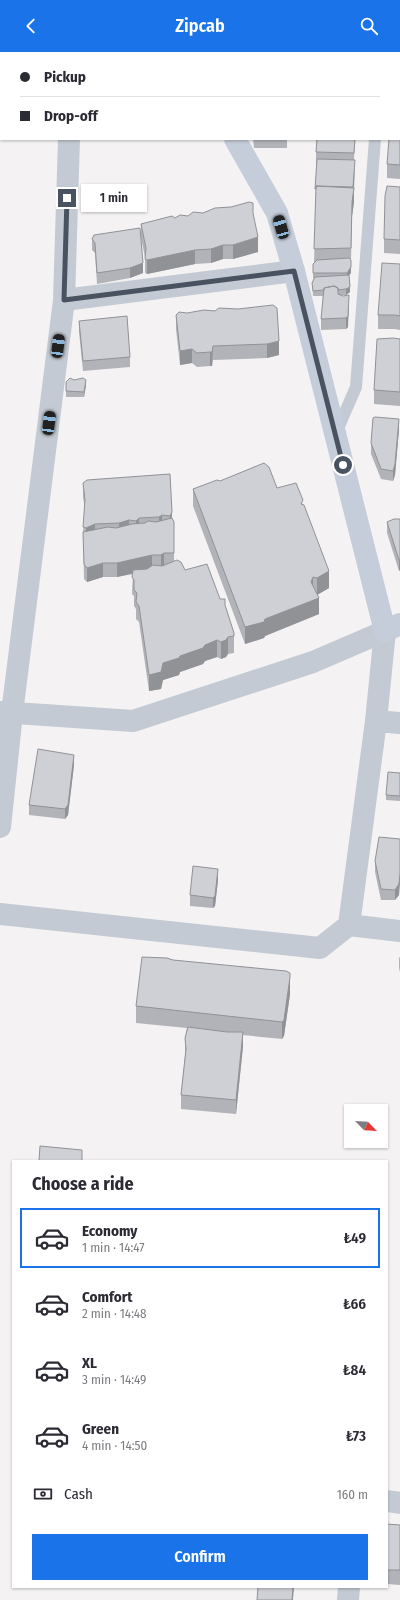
<!DOCTYPE html>
<html lang="en">
<head>
<meta charset="utf-8">
<style>
  :root { --surface:#fff; --page:#f2f2f3; --text:#2b2b33; --muted:#7c7c81; --line:#e1e1e2; --accent:#1a73e8 }
  body { margin:0; font-family:"Fira Sans Condensed",sans-serif; background:var(--page); color:var(--text); height:100vh; display:flex; flex-direction:column; font-size:15px; white-space:nowrap }
  * { box-sizing:border-box; margin:0 }
  p { font-size:13px; color:var(--muted) }
  .icon { flex:none; width:22px; height:22px; fill:none; stroke:currentColor; stroke-width:2; stroke-linecap:round; stroke-linejoin:round }
  .map { position:relative; flex:1; overflow:hidden }
  .side { position:absolute; left:12px; top:1108px; width:376px; height:428px; display:flex; flex-direction:column; background:var(--surface); border-radius:0px; box-shadow:0 1px 3px #0004 }
  .side>* { flex:none }
  .top-card { position:absolute; left:0px; top:0px; width:400px; height:88px; box-shadow:0 1px 3px #0004; display:grid; align-content:center; height:88px; padding:0 20px; background:var(--surface) }
  .needle { width:26px; rotate:114deg }
  .buttons { position:absolute; left:344px; top:1052px; display:grid; gap:8px }
  .buttons a { display:grid; place-items:center; width:44px; height:44px; border-radius:0px; background:var(--surface); box-shadow:0 1px 3px #0004; font-size:20px }
  .end { position:absolute; width:18px; height:18px; margin:-9px; border:5px solid #495260; background:#fff; box-shadow:0 0 0 2px #fff }
  .from { border-radius:50% }
  .bubble { position:absolute; height:28px; border-radius:0px; background:var(--surface); box-shadow:0 1px 3px #0004; font-size:13px; font-weight:600; line-height:28px; text-align:center }
  .car { position:absolute; width:12px; height:24px; margin:-12px -6px; border-radius:5px; box-shadow:0 0 3px 1px #0007; background:linear-gradient(#222 24%,#8ab4d8 0 40%,#222 0 76%,#8ab4d8 0 86%,#222 0) }
  .top-card b { display:flex; align-items:center; gap:14px; height:38px; font-size:15px }
  .top-card b+b { border-top:1px solid var(--line) }
  .top-card i { width:10px; height:10px; background:var(--text) }
  ul { padding:0; list-style:none }
  li { display:flex; align-items:center; gap:12px; height:60px; margin:0 8px 6px; padding:0 12px; border:2px solid transparent; border-radius:0px }
  li div { flex:1 }
  li b { display:block; font-size:15px }
  li em { font-style:normal; font-weight:600 }
  li.current { border-color:var(--accent) }
  li>.icon { width:36px; height:36px; stroke-width:1.5 }
  h2 { padding:0 20px; font-size:18px; line-height:48px }
  .pay { display:flex; align-items:center; gap:10px; height:44px; padding:0 20px; font-size:15px }
  .pay p { margin-inline-start:auto }
  .button { display:flex; gap:8px; margin-top:auto; padding:8px 20px }
  .button a { flex:1; height:46px; border-radius:0px; background:var(--accent); color:#fff; font-size:16px; font-weight:600; line-height:46px; text-align:center }
  header { display:flex; justify-content:space-between; align-items:center; height:52px; padding:0 20px; background:var(--accent); color:#fff; font-size:18px; font-weight:600 }
  .map>svg:first-child { display:block }
  .lines { fill:none; stroke-linecap:round; stroke-linejoin:round }
  .lane { stroke:#c3cad3; stroke-width:12 }
  .street { stroke:#c3cad3; stroke-width:22 }
  .secondary { stroke:#c5ccda; stroke-width:22 }
  .wall { fill:#b1b3b8 }
  .shaded-wall { fill:#909296 }
  .building { fill:#ced0d6; stroke:#909296 }
  .route { stroke:#495260; stroke-width:5 }
</style>
</head>
<body>
<header><svg class="icon" aria-label="back" viewBox="0 0 24 24"><path d="M15 5l-7 7 7 7"/></svg>Zipcab<svg class="icon" aria-label="search" viewBox="0 0 24 24"><circle cx="10" cy="10" r="6"/><path d="M15 15l6 6"/></svg></header>
<div class="map">
<svg width="400" height="1548" viewBox="0 0 400 1548">
  <rect width="100%" height="100%" fill="#f4f2f2"/>
  <g class="lines">
    <path class="lane" d="M382,1V0
      M399,31H400
      M336,381L356,335L375,87"/>
    <path class="street" d="M72,1V0
      M64,248L294,219
      M0,660L133,669L313,610L385,579L376,669L349,873
      M376,669L400,671
      M0,775L12,661L64,248L69,87
      M0,862L320,896L349,873L400,879
      M387,1449L400,1451
      M348,1548L349,1535"/>
    <path class="secondary" d="M184,0L185,1
      M235,87L277,161L294,219L385,579L400,572"/>
  </g>
  <path class="wall" d="M400,60V127L387,126V112Z
    M253,87H287V96H254Z
    M317,87H355L354,108V150L352,164L351,207V221L349,223L350,240L346,243H341L348,275L346,277L321,278V267L323,244H313L312,231L314,226H313V221L314,211L316,147V100Z
    M400,135V202L384,201V187Z
    M253,163L258,200L233,207H223L211,211L195,212L147,222L145,221V205L141,186V172L188,164Z
    M92,187L143,221L130,226L97,232L95,201L92,198Z
    M400,212V278L395,277H378V263Z
    M238,257L279,303L267,306L213,308L212,314H210L197,315L192,311L180,313L176,277V263L187,261Z
    M79,269L130,305V315L83,319L79,280Z
    M400,287V354L374,352V338Z
    M74,328L86,333L84,345H66V330Z
    M399,377L395,423L393,429L381,427L371,402V391Z
    M170,422L172,466L174,470V509L220,547L225,554L234,581V601L228,602L226,605L221,607L217,605L205,609L203,612L180,620L179,623L163,628L161,637L149,639L139,570L136,567V557L134,554V544L132,542L133,522L117,525H103L87,530L84,527L83,480L85,457L83,445V431Z
    M220,429L277,436L303,452L329,536L317,543L319,562L265,584L264,586L245,592L193,454V437Z
    M400,467V518L399,519L387,481V470Z
    M74,713L68,763L65,767L29,763V753Z
    M400,721V749L386,748V743Z
    M375,809L399,843L395,848H381L375,820Z
    M218,828L215,854L213,856L190,854V843Z
    M400,905V920L399,916V906Z
    M173,908L290,942L284,984L282,987L243,983V994L236,1062L181,1057V1043L185,1004V986L187,976L136,971V954Z
    M387,1472L400,1473V1533L387,1532Z"/>
  <path class="shaded-wall" d="M137,0H149V1H135Z
    M355,108L354,139V136V150L352,164L351,210L352,150L353,135Z
    M258,185V200L233,207V193Z
    M223,193V207L211,211V197Z
    M195,198V212L147,222V208Z
    M351,208V221L347,226V221Z
    M143,211V221L130,226V216Z
    M350,235V240L346,243V237Z
    M349,253L348,275L346,277V266Z
    M279,289V303L267,306V292Z
    M213,294L212,314H210V300Z
    M192,297V311L180,313V299Z
    M86,328V333L84,345V340Z
    M399,367V377L395,423L393,429V419Z
    M172,460V474L170,478V464Z
    M162,463V477L159,479V465Z
    M139,466V480L136,483V469Z
    M129,468V482L119,485V471Z
    M95,472V486L86,490V476Z
    M164,501V515L161,517V503Z
    M152,503V517L117,525V511Z
    M399,508H400V518L399,519Z
    M103,511V525L87,530V516Z
    M329,519V536L317,543V526Z
    M313,525V542L311,530Z
    M319,546V562L265,584L264,586L245,592V575Z
    M228,585V602L226,605L221,607V590Z
    M217,588V605L205,609L203,612L180,620L179,623L163,628L161,637L149,639V623L163,611Z
    M74,703V713L68,763L65,767V757Z
    M218,817V828L215,854L213,856V846Z
    M400,821V832L399,843L395,848V838Z
    M290,925V942L284,984L282,987V970Z
    M243,980V994L236,1062V1048Z
    M293,1535H294L293,1548H292Z"/>
  <path class="building" d="M118,0H137L135,1H119Z
    M226,0H255V1H226Z
    M257,0H356V1H257Z
    M399,60H400V113L387,112L389,87H399Z
    M317,87H355L354,101L316,100Z
    M317,107L355,108L353,135L316,134V137H315Z
    M316,134L354,136L352,150L351,196L314,197Z
    M387,134L400,135V188L384,187L385,144Z
    M249,150L253,151V161L258,185L233,193H223L211,197L195,198L147,208L145,207L146,196L141,172L172,164L175,166L180,163L188,164L193,160L203,161L215,156L231,155Z
    M140,176L143,211L130,216L97,221L95,191L92,187L94,183Z
    M349,206L351,208V215L347,221H313V212L317,208Z
    M382,211L400,212V264L395,263H378Z
    M349,223L350,235L346,237L338,238V236L334,234L324,236V238L313,239L312,231L315,225Z
    M334,234L338,236V242L343,244L349,243L348,264L346,266L321,267L324,236Z
    M273,253L277,256L279,289L267,292L213,294L212,300H210L197,301L192,297L180,299L176,263L179,260L187,261L204,258L215,259L219,256L238,257Z
    M127,264L130,305L83,309L79,269Z
    M393,286L400,287V340L374,338L377,287Z
    M70,326L74,328L83,326L86,328L84,340L66,339V330Z
    M375,365L399,367L395,412L393,419L381,417L371,391L373,366Z
    M264,411L269,415L277,436L296,431L303,448L301,452L304,453L329,519L317,526L313,525L311,530L319,546L265,567L264,570L245,575L193,437L217,428L220,429Z
    M170,422L172,460L170,464L162,463L159,465L139,466L136,469L129,468L119,471L95,472L86,476L83,475L85,448L83,431L87,428Z
    M172,466L174,470V501H164L161,503H152L117,511H103L87,516L84,512L83,480L108,475L116,476L132,472L145,471L148,469L156,470Z
    M394,467H400V508H399L387,470Z
    M177,508L181,510L185,518L207,512L220,547H225V553L234,581V584L228,585L226,588L221,590L217,588L205,593L203,596L180,604L179,606L163,611L161,620L149,623L139,554L136,550L137,541L134,538V528L132,525L133,518L147,517L153,513L162,514Z
    M38,697L74,703L68,753L65,757L29,753Z
    M388,720L400,721V744L386,743Z
    M379,785L400,787V821L399,832L395,838L381,837L375,809Z
    M193,814L218,817L215,844L213,846L190,843Z
    M142,905L167,906L173,908L286,919L290,921V925L284,968L282,970L136,954Z
    M188,975L227,980H243L236,1048L181,1043L186,997L185,986Z
    M40,1094L82,1098V1109H39Z
    M387,1472L400,1473V1518H387Z
    M258,1535H293L292,1548H257Z"/>
  <g class="lines">
    <path class="route" d="M67,146L64,248L294,219L343,413"/>
  </g>
</svg>
<div class="buttons">
<a><svg class="needle" viewBox="-14 -14 28 28"><path d="M0-13l5 13h-10z" fill="#e53935"/><path d="M0 13l5-13h-10z" fill="#7c7c81"/></svg></a>
</div>
<i class="end from" style="left:343px;top:413px"></i>
<i class="end" style="left:67px;top:146px"></i>
<div class="bubble" style="left:81px;top:132px;width:66px">1 min</div>
<i class="car" style="left:281px;top:175px;rotate:344deg"></i>
<i class="car" style="left:58px;top:294px;rotate:7deg"></i>
<i class="car" style="left:49px;top:371px;rotate:7deg"></i>
<div class="top-card">
<b><i class="from"></i>Pickup</b>
<b><i></i>Drop-off</b>
</div>
<section class="side">
<h2>Choose a ride</h2>
<ul>
<li class="current"><svg class="icon" aria-label="car" viewBox="0 0 24 24"><path d="M5 17H2v-5l4-1 3-4h7l3 4 3 1v5h-3M9 17h6M6 11h13"/><circle cx="7" cy="17" r="2"/><circle cx="17" cy="17" r="2"/></svg><div><b>Economy</b><p>1 min · 14:47</p></div><em>₺49</em></li>
<li><svg class="icon" aria-label="car" viewBox="0 0 24 24"><path d="M5 17H2v-5l4-1 3-4h7l3 4 3 1v5h-3M9 17h6M6 11h13"/><circle cx="7" cy="17" r="2"/><circle cx="17" cy="17" r="2"/></svg><div><b>Comfort</b><p>2 min · 14:48</p></div><em>₺66</em></li>
<li><svg class="icon" aria-label="car" viewBox="0 0 24 24"><path d="M5 17H2v-5l4-1 3-4h7l3 4 3 1v5h-3M9 17h6M6 11h13"/><circle cx="7" cy="17" r="2"/><circle cx="17" cy="17" r="2"/></svg><div><b>XL</b><p>3 min · 14:49</p></div><em>₺84</em></li>
<li><svg class="icon" aria-label="car" viewBox="0 0 24 24"><path d="M5 17H2v-5l4-1 3-4h7l3 4 3 1v5h-3M9 17h6M6 11h13"/><circle cx="7" cy="17" r="2"/><circle cx="17" cy="17" r="2"/></svg><div><b>Green</b><p>4 min · 14:50</p></div><em>₺73</em></li>
</ul>
<div class="pay"><svg class="icon" aria-label="cash" viewBox="0 0 24 24"><path d="M3 7h18v10H3z"/><circle cx="12" cy="12" r="2"/></svg>Cash<p>160 m</p></div>
<div class="button"><a>Confirm</a></div>
</section>
</div>
</body>
</html>
